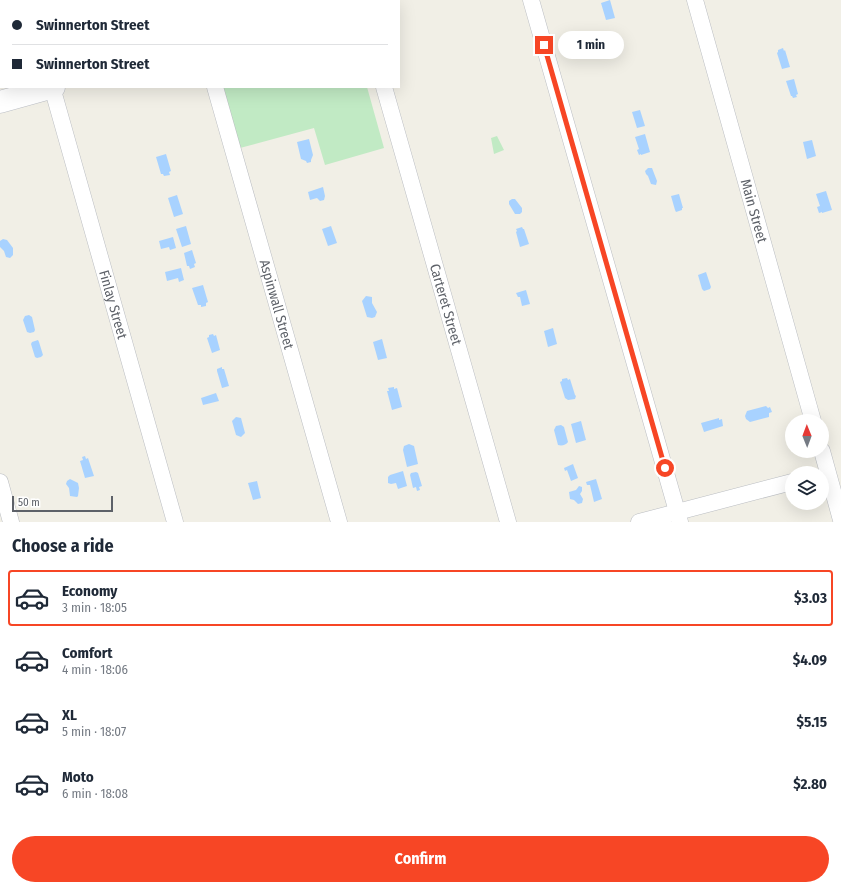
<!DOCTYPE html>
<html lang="en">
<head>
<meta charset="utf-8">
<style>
  :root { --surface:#fff; --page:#f6f6f7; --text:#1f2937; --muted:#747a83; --line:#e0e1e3; --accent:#f74625 }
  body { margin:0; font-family:"Fira Sans Condensed",sans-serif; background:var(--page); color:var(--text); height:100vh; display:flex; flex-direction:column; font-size:15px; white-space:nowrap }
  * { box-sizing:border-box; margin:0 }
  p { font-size:13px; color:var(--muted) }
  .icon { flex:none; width:22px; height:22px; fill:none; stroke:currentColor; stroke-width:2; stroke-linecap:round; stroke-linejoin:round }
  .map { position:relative; height:522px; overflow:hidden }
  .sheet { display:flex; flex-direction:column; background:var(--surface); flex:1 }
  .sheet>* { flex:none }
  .banner { position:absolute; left:0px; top:0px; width:400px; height:88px; box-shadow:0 4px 16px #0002; display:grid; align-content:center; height:88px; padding:0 12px; background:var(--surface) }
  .needle { width:26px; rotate:359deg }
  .controls { position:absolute; left:785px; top:414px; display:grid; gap:8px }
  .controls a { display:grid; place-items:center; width:44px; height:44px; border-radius:50%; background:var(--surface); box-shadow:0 4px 16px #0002; font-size:20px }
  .scale { position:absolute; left:12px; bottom:10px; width:101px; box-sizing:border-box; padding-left:4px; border:2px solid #5d6168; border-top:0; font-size:11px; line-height:14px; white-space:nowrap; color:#5d6168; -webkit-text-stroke:3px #fff; paint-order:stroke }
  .end { position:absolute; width:18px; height:18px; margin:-9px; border:5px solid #f74625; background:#fff; box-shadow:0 0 0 2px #fff }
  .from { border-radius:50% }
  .bubble { position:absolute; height:28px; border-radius:14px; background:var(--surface); box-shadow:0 4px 16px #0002; font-size:13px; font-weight:700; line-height:28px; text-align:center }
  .banner b { display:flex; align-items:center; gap:14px; height:38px; font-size:15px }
  .banner b+b { border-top:1px solid var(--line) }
  .banner i { width:10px; height:10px; background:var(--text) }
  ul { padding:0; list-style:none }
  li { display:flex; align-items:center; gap:12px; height:56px; margin:0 8px 6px; padding:0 4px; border:2px solid transparent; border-radius:4px }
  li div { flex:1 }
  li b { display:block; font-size:15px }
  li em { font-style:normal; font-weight:700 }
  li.on { border-color:var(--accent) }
  li>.icon { width:36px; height:36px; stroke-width:1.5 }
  h2 { padding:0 12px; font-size:18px; line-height:48px }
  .button { display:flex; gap:8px; margin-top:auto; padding:8px 12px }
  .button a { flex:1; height:46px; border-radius:24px; background:var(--accent); color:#fff; font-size:16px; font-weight:700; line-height:46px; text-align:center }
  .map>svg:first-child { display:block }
  .green { fill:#c1eac4 }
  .water { fill:#a8d2ff }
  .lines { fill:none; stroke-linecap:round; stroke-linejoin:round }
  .street-casing { stroke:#babdc2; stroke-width:17 }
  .secondary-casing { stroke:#bbbec5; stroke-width:23 }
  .street { stroke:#fff; stroke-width:16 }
  .secondary { stroke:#fff; stroke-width:22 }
  .route { stroke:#f74625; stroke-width:5 }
  .labels { text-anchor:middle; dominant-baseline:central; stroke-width:3.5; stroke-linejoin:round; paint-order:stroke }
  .street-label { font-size:14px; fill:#5d6168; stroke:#fff }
</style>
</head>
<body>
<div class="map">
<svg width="841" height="522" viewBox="0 0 841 522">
  <rect width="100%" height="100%" fill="#f1efe6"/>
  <path class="green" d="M223,87H367L384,148L325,165L314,128L240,148Z
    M497,136L504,150L494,154L491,138Z"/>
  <path class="water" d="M610,0L615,18L606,20L601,3Z
    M783,48L784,51L785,50L790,67L782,69L777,53L778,52V50Z
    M794,79L798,94L796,95L797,97L793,98L792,96H791L786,81Z
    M640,110L645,126L637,128L632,112Z
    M645,134L650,152L641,155V154L639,155L637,150L639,149L635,137Z
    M309,139L313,155L311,160V162L307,163L306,161L301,159L297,142Z
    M812,140L816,156L807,159L803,142Z
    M166,154L171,171L169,172L170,175L164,176L163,174H161L156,157Z
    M648,168H652L657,181L656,185L651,184L648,176L646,174L645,171Z
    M323,187L325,196L324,200L320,201L317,198L310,200L308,192Z
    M826,191L832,210L822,213V212L819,213L817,207L820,206L816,194Z
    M679,194L683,208H682V210L676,212L675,210L671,196Z
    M177,195L183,214L174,217L168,198Z
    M512,199H515L522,208V212L520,214H515L509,204V201Z
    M186,226L191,244L182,247L176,229Z
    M331,226L337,243L328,246L322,229Z
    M522,227L523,229H524L529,244L520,247L516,232L517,231L516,229Z
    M173,237L176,248L170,250L169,247L161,249L159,241Z
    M3,239L7,240L13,248V255L10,258L6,257L4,251L0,247V241Z
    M192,250L196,263L194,264L195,267L190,269L189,266H187L184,253Z
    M181,268L184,280L179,282L178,278L167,281L165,272Z
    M706,272L711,287L710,289L704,291L702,289L698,275Z
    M203,285L208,302L206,303V306L201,307V305H198L192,288Z
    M526,290L530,304L522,306L520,297H518L516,293Z
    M366,296L372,297V303L377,312L375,317L372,318L367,317L362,301Z
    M29,315L32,317L35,330L34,332L30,333L27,332L23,320L25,316Z
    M553,328L557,344L548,347L544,331Z
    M213,334L214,336L216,335L220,350L212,353L207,338L209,337V335Z
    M382,339L387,358L378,360L373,342Z
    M38,340L39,342L43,355L41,357L37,358L35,357L31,344L32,342Z
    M222,367V369H224L229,386L222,388L217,371V369Z
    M567,378L568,380L570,379L575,395L576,396L575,399L568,400L565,398L560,382L562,381V379Z
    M394,387V389L397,388L402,407L392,410L387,391H389L388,388Z
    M216,393L219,401L203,405L201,398Z
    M766,406L768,408L770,407L772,412L769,413V417L750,422L746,419L745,416L747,411Z
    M236,417L241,418L245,433L241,437L236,435L232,421Z
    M719,418V420L722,419L723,426L704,432L701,423Z
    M581,421L586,440L576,443L571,424Z
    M561,425L564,427L568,442C566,445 562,446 558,445L554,430L556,426Z
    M409,444L414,446L418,464L407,467L403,450L404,446Z
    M85,456L86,459L88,458L94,476L85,478L80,461L83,460L82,457Z
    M573,464L578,478L571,481L567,470L565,471L564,468Z
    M403,471L407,486L398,489L396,483L391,484L388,483V477L390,475Z
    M416,472L418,473L422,486L419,487L420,490L417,491L416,487L413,488L410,475L411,473Z
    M70,479L78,483L79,488L78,496L77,497L70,496L69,488L66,484L67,481Z
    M596,479L602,499L594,502L590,485H587L586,482Z
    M257,481L261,498L253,500L248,483Z
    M579,486L582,487V491L580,494L583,499L582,503L578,504L574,500L570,499L569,492L576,490Z"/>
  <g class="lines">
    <g class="street-casing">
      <g id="street">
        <path d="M28,0V1"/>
        <path d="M190,0L191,1"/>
        <path d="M531,0L680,522"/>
        <path id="s1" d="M695,0L813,421"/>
        <path id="s2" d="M52,87L175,522"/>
        <path id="s3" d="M215,87L339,522"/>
        <path id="s4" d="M384,87L508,522"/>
        <path d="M822,451L841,520"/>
        <path d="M0,482L11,522"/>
        <path d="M639,522L792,482"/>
      </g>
    </g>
    <g class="secondary-casing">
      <path id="secondary" d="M358,1L362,0
        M0,102L54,87"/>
    </g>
    <use href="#street" class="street"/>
    <use href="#secondary" class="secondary"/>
  </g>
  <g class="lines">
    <path class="route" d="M544,45L665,468"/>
  </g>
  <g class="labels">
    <g class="street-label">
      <text stroke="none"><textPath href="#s1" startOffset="219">Main Street</textPath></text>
      <text stroke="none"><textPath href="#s2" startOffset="226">Finlay Street</textPath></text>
      <text stroke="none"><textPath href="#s3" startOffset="226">Aspinwall Street</textPath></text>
      <text stroke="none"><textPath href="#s4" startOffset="226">Carteret Street</textPath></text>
    </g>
  </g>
</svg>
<div class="controls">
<a><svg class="needle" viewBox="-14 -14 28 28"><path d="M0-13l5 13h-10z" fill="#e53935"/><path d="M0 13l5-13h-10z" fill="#747a83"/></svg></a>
<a><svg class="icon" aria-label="layers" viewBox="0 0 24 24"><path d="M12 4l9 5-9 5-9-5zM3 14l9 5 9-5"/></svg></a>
</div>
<div class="scale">50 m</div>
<i class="end from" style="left:665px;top:468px"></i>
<i class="end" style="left:544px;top:45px"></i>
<div class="bubble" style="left:558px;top:31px;width:66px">1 min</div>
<div class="banner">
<b><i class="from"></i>Swinnerton Street</b>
<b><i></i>Swinnerton Street</b>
</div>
</div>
<section class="sheet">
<h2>Choose a ride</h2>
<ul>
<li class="on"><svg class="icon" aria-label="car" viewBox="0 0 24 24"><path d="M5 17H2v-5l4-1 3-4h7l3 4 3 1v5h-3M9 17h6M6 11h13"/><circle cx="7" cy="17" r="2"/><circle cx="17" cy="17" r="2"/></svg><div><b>Economy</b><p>3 min · 18:05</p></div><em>$3.03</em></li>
<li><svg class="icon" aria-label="car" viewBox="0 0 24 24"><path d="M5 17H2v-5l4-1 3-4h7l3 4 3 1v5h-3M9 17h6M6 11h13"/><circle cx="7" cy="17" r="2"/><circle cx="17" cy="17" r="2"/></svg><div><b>Comfort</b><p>4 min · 18:06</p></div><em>$4.09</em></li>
<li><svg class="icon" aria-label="car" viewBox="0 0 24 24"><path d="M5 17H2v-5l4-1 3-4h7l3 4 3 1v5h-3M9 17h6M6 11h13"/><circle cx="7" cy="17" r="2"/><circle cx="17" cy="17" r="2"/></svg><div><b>XL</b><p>5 min · 18:07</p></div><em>$5.15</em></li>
<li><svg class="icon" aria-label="car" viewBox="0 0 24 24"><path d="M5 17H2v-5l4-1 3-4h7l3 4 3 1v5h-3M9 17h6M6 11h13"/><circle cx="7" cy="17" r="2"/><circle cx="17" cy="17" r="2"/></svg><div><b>Moto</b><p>6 min · 18:08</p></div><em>$2.80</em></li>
</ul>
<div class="button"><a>Confirm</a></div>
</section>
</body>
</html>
